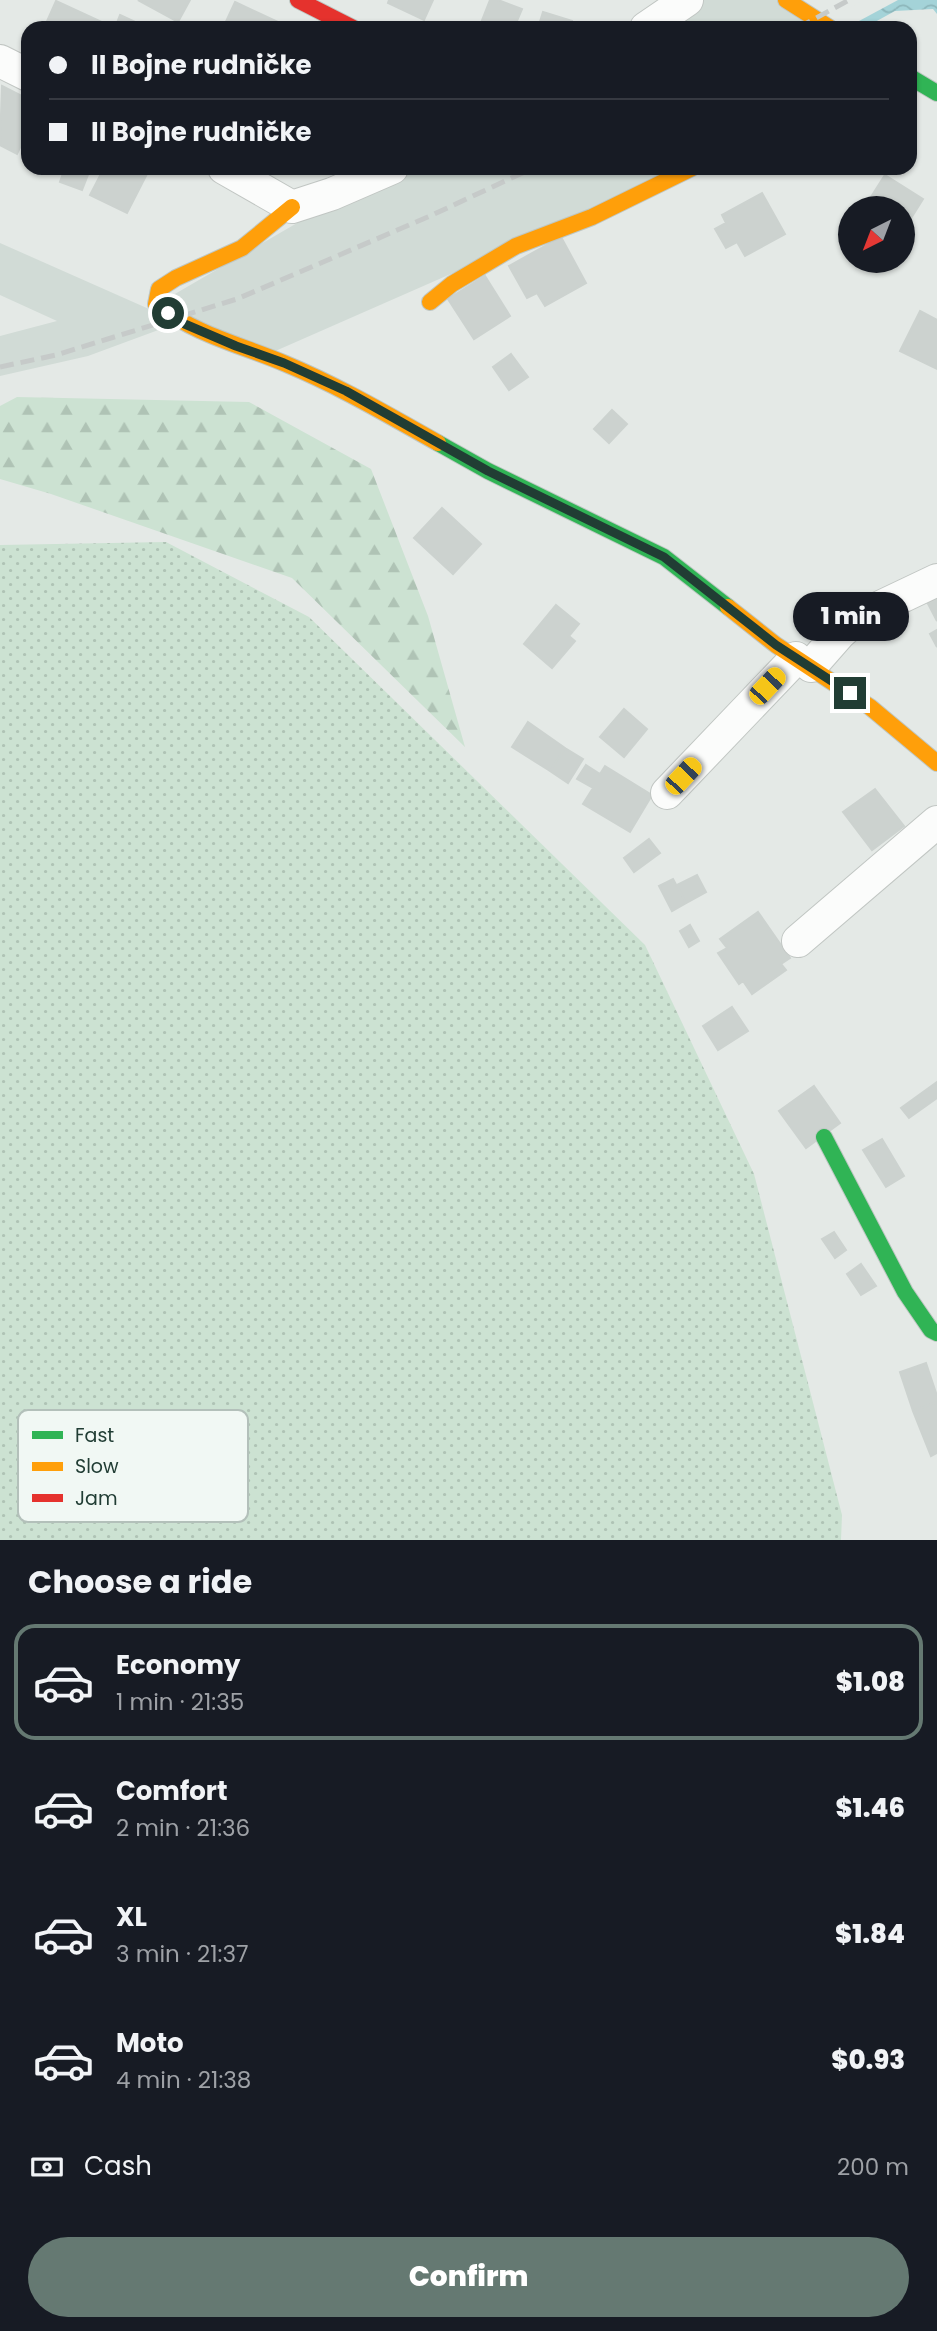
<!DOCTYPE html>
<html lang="en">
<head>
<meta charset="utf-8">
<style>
  :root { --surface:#171b24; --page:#20242c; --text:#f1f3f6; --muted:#9ea1a6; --line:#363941; --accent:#657972 }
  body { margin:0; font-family:Poppins,sans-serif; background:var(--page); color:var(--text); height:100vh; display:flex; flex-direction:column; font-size:26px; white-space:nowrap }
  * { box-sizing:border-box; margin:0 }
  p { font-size:23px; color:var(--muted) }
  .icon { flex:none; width:38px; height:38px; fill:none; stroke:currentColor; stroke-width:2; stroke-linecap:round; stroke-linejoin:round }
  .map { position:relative; height:1540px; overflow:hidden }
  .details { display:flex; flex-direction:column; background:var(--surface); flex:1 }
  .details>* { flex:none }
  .banner { position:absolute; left:21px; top:21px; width:896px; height:154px; border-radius:21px; box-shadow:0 2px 5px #0004; display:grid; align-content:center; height:154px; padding:0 28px; background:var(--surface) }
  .needle { width:46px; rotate:222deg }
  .buttons { position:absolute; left:838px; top:196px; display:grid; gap:14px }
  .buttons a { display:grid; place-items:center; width:77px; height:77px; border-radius:50%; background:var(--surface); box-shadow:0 2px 5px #0004; font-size:35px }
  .end { position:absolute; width:32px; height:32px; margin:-16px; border:9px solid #213d34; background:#fff; box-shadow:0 0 0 4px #fff }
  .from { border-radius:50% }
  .bubble { position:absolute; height:49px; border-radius:24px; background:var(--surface); box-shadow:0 2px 5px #0004; font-size:23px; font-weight:800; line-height:49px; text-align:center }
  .car { position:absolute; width:21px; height:42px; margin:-21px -10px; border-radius:9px; box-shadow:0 0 5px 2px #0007; background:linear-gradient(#f5c518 24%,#345 0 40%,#f5c518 0 76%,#345 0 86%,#f5c518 0) }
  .banner b { display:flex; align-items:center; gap:24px; height:66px; font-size:26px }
  .banner b+b { border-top:2px solid var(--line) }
  .banner i { width:18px; height:18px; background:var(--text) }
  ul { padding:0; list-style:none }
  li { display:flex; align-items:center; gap:21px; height:116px; margin:0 14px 10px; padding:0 14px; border:4px solid transparent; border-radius:21px }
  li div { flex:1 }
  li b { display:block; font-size:26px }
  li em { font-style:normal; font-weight:800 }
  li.current { border-color:var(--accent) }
  li>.icon { width:63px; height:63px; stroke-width:1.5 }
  h2 { padding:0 28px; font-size:32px; line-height:84px }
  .pay { display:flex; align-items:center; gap:18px; height:77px; padding:0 28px; font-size:26px }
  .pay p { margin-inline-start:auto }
  .action { display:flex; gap:14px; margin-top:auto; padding:14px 28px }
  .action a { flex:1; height:80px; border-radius:42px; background:var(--accent); color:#fff; font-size:28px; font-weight:800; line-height:80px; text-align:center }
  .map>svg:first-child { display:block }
  .built { fill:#d1dbd6 }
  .grass { fill:url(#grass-dots) }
  .forest { fill:url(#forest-firs) }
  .water { fill:url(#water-waves) }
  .pier { fill:#e4e9e6 }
  .building { fill:#ccd2cf; stroke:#ccd2cf; stroke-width:2 }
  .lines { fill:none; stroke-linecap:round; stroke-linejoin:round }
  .street-casing { stroke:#c1c6c3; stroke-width:34 }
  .fast-casing { stroke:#bfc7c3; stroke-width:18 }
  .slow-casing { stroke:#bfc7c3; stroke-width:18 }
  .jam-casing { stroke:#bfc7c3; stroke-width:18 }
  .street { stroke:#fbfcfb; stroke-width:32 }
  .fast { stroke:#30b455; stroke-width:16 }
  .slow { stroke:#ff9f0a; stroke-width:16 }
  .jam { stroke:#e5322d; stroke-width:16 }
  .rail { stroke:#c6cac9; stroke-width:5; stroke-dasharray:14 7; stroke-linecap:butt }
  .route { stroke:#213d34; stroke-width:9 }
  .key { fill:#f1f8f4; stroke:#b3c0ba; stroke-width:2 }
  .key-label { font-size:19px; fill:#213d34 }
</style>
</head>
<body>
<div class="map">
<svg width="937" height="1540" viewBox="0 0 937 1540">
  <defs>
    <pattern id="grass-dots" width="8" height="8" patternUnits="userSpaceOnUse" patternTransform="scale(1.75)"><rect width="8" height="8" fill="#cce2d2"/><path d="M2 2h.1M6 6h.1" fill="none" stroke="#afc3b5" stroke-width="1.8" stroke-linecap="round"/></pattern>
    <pattern id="forest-firs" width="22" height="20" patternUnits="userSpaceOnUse" patternTransform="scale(1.75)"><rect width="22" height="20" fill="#cce2d2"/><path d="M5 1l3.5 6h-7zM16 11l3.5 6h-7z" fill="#afc3b5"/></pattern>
    <pattern id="water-waves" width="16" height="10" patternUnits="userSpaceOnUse" patternTransform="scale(1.75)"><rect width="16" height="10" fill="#a4d3d8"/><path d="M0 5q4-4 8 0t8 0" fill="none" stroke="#8db6ba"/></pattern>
  </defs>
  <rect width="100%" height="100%" fill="#e4e9e6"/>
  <path class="built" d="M687,0H786L818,28H646Z
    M392,168H692L264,356L180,322L88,356L0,376V336L57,321L0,295V243L149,309Z"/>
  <path class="grass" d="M166,542L309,617L645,945L754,1174L842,1515L841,1540H0V545Z"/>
  <path class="forest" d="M17,397L249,402L371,469L428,616L465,747L292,578L51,494L0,479V406Z"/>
  <path class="water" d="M872,0H937V14L933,9L895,11L864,28H818Z"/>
  <path class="pier" d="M864,0H898L846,28L816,25Z"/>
  <path class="building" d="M138,0H190L178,22Z
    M389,0H433L424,20L388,3Z
    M490,0H498L522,9L514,28H479Z
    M56,1L106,24L104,28H44Z
    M235,2L280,23L278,26L281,28H223Z
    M543,12L572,21L570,28H538Z
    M120,15L148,28H115Z
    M2,86L28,99V131L17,154L0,145Z
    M65,168H77L89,172L82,190L60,182Z
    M104,168H150L127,213L90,195Z
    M885,175L923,199L903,231V208H864Z
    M762,193L785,234L745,256L737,242L726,248L715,229L726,223L722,215Z
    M561,237L586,283L545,306L537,293L527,298L509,266Z
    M485,276L510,316L474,339L448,299Z
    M920,311L937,320V369L900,351Z
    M511,354L528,377L509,390L493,367Z
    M612,410L627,424L609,443L594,429Z
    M442,508L481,544L453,574L414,538Z
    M937,594V621L926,600Z
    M556,605L579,624L569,636L575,641L552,668L524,644Z
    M937,630V647L930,634Z
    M624,709L647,729L624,757L600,737Z
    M528,722L565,748L550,771L512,747Z
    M565,748L583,759L568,783L550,771Z
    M586,765L600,774L605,766L652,795L630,832L583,804L593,788L577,779Z
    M875,789L904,826L872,850L843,812Z
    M649,839L660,853L634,872L624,858Z
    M697,875L706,892L686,903L677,885Z
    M673,879L686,903L672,911L659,886Z
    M758,912L790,958L781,964L786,970L752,994L743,981L739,984L718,953L727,948L720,939Z
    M690,925L699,941L689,947L680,931Z
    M732,1007L748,1031L718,1050L703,1026Z
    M937,1082V1098L909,1118L901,1108Z
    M814,1086L840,1123L806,1148L779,1111Z
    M882,1139L904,1176L886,1187L863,1150Z
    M834,1232L846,1250L835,1258L822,1239Z
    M861,1264L876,1286L861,1295L847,1274Z
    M926,1363L937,1396V1402L913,1411L900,1372Z
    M937,1402V1453L931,1456L913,1411Z"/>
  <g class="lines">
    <g class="street-casing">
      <path id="street" d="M646,28L687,0
        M0,61L28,75
        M224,168L292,207L332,194L392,168
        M811,666L840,633L857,618L937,580
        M667,793L796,658
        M798,941L937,822"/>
    </g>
    <g class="fast-casing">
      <path id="fast" d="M910,77L937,93
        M438,443L488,471L664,557L728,607
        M824,1137L905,1292L931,1330L937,1333"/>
    </g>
    <g class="slow-casing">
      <path id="slow" d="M786,0L830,28
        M292,207L242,248L176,278L159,289L156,304C198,336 239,344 286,364C339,386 388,415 438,443
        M430,302L452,284L516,246L592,217L692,168
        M728,607L776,645L870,707L937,763"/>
    </g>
    <g class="jam-casing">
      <path id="jam" d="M298,0L353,28"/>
    </g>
    <use href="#street" class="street"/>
    <use href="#fast" class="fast"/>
    <use href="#slow" class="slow"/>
    <use href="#jam" class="jam"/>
    <path class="rail" d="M798,28L849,0
      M0,367L56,355L237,299L430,216L533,168"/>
  </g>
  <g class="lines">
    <path class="route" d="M168,313L180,322L236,346L284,363L346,391L488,471L664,557L776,645L850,693"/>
  </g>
  <rect x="18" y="1410" width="230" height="112" rx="10" class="key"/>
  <rect x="32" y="1431" width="31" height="8" fill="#30b455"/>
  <rect x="32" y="1462" width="31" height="9" fill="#ff9f0a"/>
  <rect x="32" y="1494" width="31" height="8" fill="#e5322d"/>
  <g class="key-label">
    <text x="75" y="1442">Fast</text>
    <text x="75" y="1473">Slow</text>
    <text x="75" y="1505">Jam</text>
  </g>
</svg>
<div class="buttons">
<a><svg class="needle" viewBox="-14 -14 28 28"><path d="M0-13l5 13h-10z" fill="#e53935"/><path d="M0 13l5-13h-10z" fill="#9ea1a6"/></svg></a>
</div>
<i class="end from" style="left:168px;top:313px"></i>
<i class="end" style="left:850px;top:693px"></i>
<div class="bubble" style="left:793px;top:592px;width:116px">1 min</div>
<i class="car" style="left:767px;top:686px;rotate:43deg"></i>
<i class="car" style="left:683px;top:776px;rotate:43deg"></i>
<div class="banner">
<b><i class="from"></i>II Bojne rudničke</b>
<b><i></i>II Bojne rudničke</b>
</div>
</div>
<section class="details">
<h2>Choose a ride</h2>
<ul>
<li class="current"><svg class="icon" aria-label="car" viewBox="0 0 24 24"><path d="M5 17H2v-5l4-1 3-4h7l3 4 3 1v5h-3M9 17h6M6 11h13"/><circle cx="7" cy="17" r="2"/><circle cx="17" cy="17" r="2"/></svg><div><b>Economy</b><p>1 min · 21:35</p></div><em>$1.08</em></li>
<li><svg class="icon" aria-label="car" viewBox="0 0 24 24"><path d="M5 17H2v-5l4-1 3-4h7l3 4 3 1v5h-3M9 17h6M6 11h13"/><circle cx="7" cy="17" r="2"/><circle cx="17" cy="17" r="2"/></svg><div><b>Comfort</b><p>2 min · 21:36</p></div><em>$1.46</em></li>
<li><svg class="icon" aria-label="car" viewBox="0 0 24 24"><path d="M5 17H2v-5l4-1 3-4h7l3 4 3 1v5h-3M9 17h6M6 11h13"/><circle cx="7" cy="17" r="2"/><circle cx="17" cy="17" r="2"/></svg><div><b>XL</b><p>3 min · 21:37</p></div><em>$1.84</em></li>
<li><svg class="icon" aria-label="car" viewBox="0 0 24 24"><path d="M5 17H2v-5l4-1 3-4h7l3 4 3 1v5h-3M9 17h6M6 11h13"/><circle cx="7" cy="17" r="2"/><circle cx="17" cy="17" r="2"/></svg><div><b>Moto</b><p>4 min · 21:38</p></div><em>$0.93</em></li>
</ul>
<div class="pay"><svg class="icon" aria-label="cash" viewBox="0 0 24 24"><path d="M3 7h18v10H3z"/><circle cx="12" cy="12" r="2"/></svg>Cash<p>200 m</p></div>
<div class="action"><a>Confirm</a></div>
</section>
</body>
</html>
